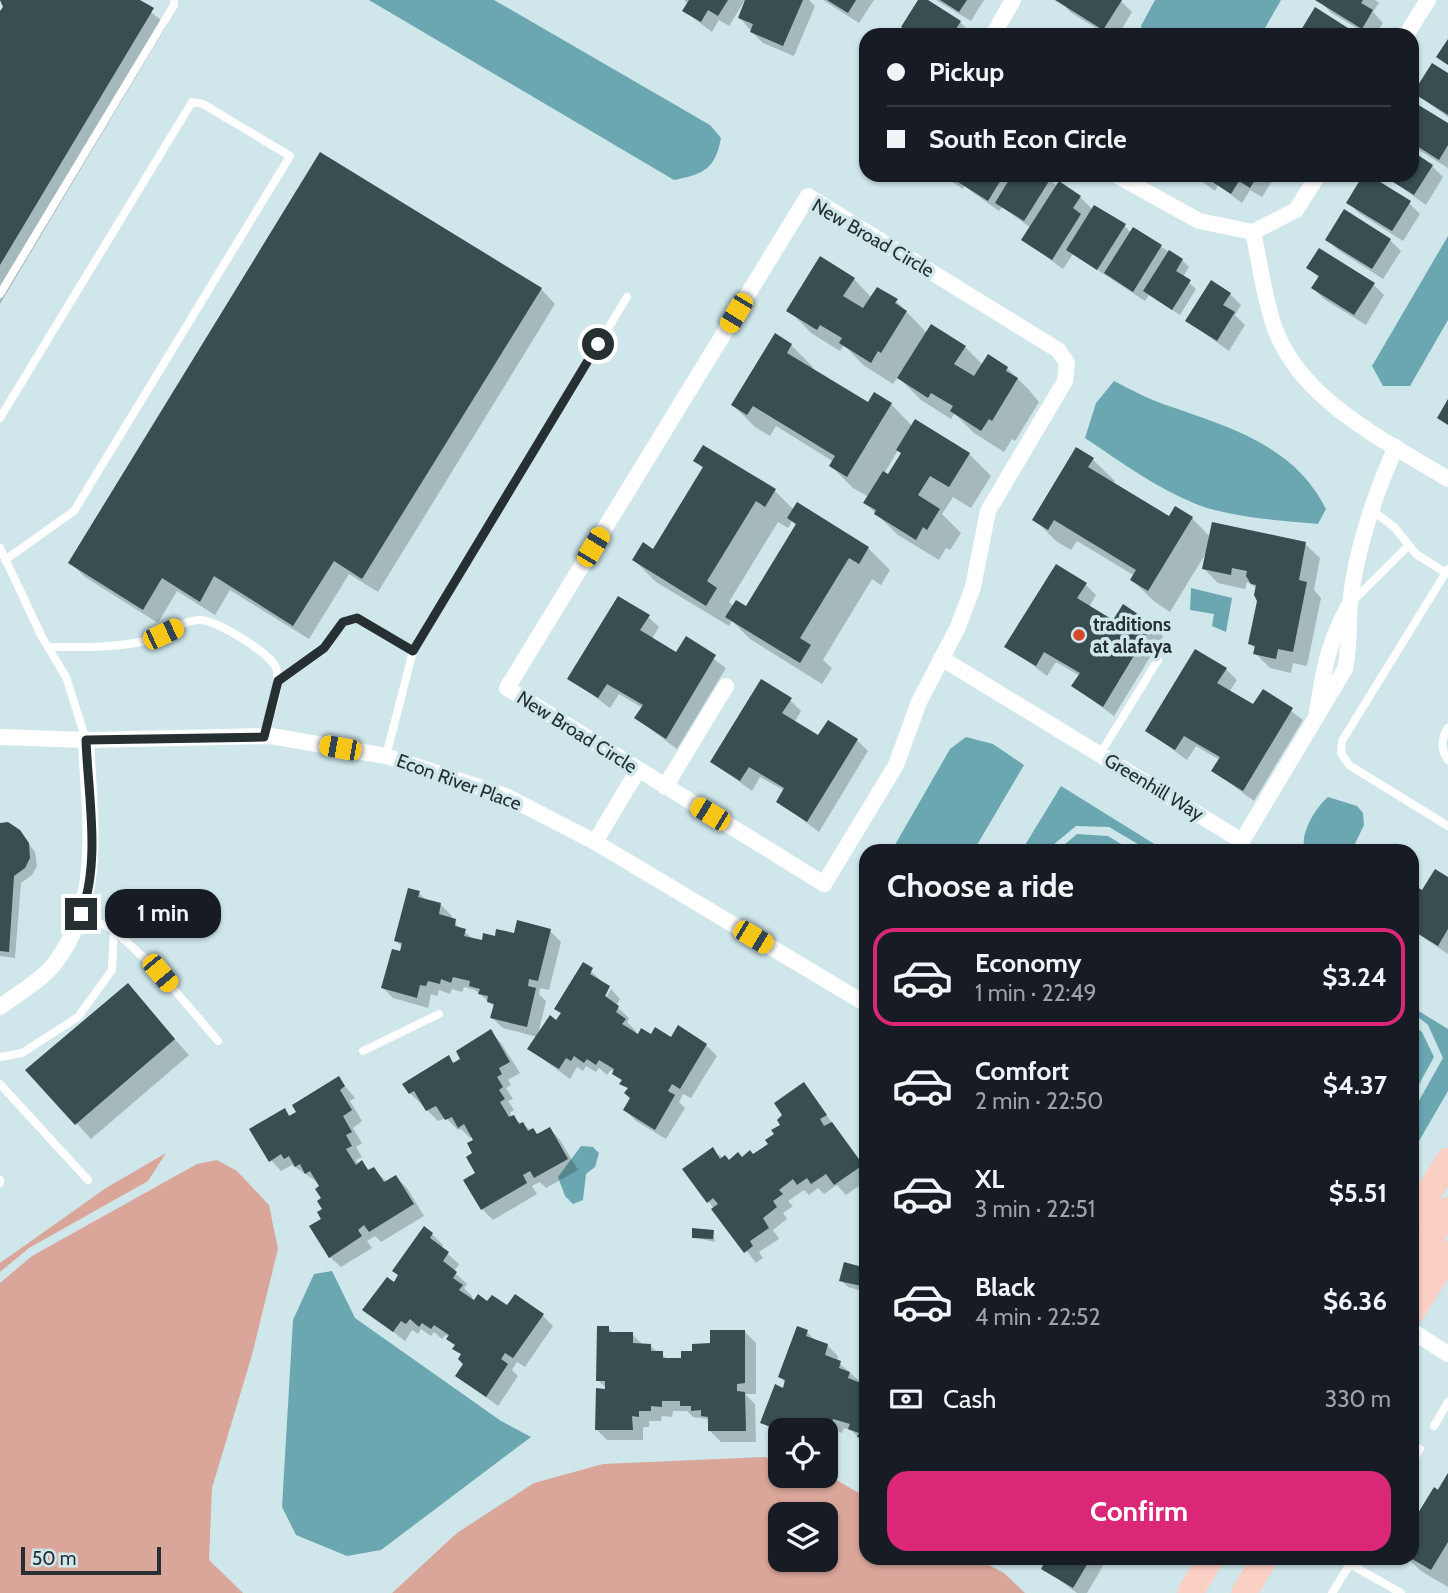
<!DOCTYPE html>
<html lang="en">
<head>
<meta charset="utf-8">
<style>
  :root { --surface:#171b24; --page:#20242c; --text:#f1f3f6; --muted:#9ea1a6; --line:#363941; --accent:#db2777 }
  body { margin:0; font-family:Cabin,sans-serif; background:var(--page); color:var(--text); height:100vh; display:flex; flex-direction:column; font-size:26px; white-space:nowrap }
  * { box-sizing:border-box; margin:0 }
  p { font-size:23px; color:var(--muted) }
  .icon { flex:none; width:38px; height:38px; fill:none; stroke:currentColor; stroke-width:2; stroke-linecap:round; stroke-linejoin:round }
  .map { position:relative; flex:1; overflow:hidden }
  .side { position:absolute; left:859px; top:844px; width:560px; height:721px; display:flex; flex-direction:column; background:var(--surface); border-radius:21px; box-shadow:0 2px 5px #0004 }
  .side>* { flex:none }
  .guide { position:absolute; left:859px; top:28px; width:560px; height:154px; border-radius:21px; box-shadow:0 2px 5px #0004; display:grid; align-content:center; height:154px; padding:0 28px; background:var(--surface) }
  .buttons { position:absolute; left:768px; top:1418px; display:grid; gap:14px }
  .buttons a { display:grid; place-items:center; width:70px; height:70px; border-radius:14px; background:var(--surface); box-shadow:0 2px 5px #0004; font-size:35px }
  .scale { position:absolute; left:21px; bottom:18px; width:140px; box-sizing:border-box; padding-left:7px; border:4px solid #263032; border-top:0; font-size:19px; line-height:24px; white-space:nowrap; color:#263032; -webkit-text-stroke:5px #cfe7eb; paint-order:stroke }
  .end { position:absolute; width:32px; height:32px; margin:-16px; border:9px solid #263032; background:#fff; box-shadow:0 0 0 4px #fff }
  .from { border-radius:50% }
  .bubble { position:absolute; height:49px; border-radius:21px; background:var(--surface); box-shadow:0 2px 5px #0004; font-size:23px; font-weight:700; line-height:49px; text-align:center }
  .car { position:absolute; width:21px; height:42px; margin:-21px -10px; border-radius:9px; box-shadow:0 0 5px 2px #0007; background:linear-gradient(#f5c518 24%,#345 0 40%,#f5c518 0 76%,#345 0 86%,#f5c518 0) }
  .guide b { display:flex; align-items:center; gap:24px; height:66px; font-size:26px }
  .guide b+b { border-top:2px solid var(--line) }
  .guide i { width:18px; height:18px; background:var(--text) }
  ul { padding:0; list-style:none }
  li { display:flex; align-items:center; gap:21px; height:98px; margin:0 14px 10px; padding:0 14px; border:4px solid transparent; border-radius:21px }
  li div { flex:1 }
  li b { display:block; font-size:26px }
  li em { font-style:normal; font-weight:700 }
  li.current { border-color:var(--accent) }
  li>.icon { width:63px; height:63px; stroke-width:1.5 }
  h2 { padding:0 28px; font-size:32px; line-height:84px }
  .pay { display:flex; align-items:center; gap:18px; height:77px; padding:0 28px; font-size:26px }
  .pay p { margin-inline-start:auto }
  .button { display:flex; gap:14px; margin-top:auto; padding:14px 28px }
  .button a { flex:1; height:80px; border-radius:21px; background:var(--accent); color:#fff; font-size:28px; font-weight:700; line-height:80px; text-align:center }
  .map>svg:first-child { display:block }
  .forest { fill:#d9a699; fill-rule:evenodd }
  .water { fill:#6ba7b1 }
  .shadow { fill:#0003; fill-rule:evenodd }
  .building { fill:#394e51 }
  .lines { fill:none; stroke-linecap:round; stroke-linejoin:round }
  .service { stroke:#fff; stroke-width:8 }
  .minor { stroke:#fff; stroke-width:16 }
  .primary { stroke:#fad0c5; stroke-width:26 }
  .route { stroke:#263032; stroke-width:9 }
  .poi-dot { fill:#d54b2a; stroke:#cfe7eb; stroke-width:2.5 }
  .labels { text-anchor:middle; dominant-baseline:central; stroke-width:7; stroke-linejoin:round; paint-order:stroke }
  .street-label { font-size:19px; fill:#263032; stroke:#cfe7eb }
  .poi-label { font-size:19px; font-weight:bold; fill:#263032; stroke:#cfe7eb; text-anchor:start }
</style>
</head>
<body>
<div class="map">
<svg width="1448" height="1593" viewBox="0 0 1448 1593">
  <rect width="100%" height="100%" fill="#cfe7eb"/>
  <path class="forest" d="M166,1153L148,1181L29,1248L0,1272V1263L106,1188Z
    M217,1160L237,1171L269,1205L278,1249L252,1355L212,1488L209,1560L243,1593H0V1283L32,1256L197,1164Z
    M764,1457L780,1461V1475L826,1474L866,1497V1558H975L1004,1573L1025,1593H392L457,1533L534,1483L603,1464ZM780,1514H826V1559H780Z"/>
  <path class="water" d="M369,0H494L710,125L721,138C715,170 703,174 674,180Z
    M1155,0H1281L1261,35H1144L1141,26Z
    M1448,236V320L1410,386H1383L1372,366Z
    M1114,381C1130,389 1146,398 1163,404C1226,426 1294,444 1326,509L1318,524C1283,521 1228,517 1196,504C1156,488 1121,462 1085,438L1096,403Z
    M1191,588L1232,598L1226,632L1212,626L1214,614L1190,610Z
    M966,737L993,744L1024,765L974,850H892L950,749Z
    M1061,786L1164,850H1148L1109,827L1076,826L1047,850H1022Z
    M1328,797L1357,806L1363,813L1364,825L1352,850H1305C1299,834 1316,807 1328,797Z
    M1077,834L1108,836L1131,850H1058Z
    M1412,1007L1448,1029V1091L1412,1153V1113L1443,1058L1428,1025L1412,1012Z
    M1412,1024L1422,1032L1434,1057L1412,1097Z
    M581,1146L593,1147L599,1153L595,1167L586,1174L583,1200L573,1204L565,1196L558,1177Z
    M332,1271L355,1318L501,1421L531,1437L381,1550L347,1556L296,1535L282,1507L293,1320L314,1274Z"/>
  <path class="shadow" d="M0,0H136L167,25L0,304V15L4,8Z
    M684,0H745L729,26L719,20L712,32L684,11L688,4Z
    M747,0H809L815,6L794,56L763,43L752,32L740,18Z
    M823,0H874L859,23Z
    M920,0L960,22L967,29L963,35L910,33L903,26Z
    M936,0H984L971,21Z
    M1060,0H1120L1132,12L1118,35H1107L1070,12Z
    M1320,0H1375L1379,3L1373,12L1383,23L1375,35H1368L1330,12Z
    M1448,75V117L1415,93Z
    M1412,103L1448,125V168L1412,146Z
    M1432,166L1443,177L1426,205L1384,175H1412Z
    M941,175H1043L1058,187L1080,197L1093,210L1125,226L1131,233L1133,229L1182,260L1189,267L1183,277L1196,289L1180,315L1149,295L1145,301L1073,254L1063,269L1023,240L1031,228L1002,207L999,211L964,186L963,189Z
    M1193,175H1276L1262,197L1250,190L1242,203L1218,185L1215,191Z
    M1348,202L1409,203L1420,214L1403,241L1359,213Z
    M1327,239L1390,240L1401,251L1383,279L1338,250Z
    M1309,268L1373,284L1384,295L1366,325L1324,299L1313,288L1319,278Z
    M854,279L872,298L896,301L927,333L965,347L983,365L1007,368L1029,390L1039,402L1015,441L1012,439L1004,452L974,433L957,416L954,414L951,419L921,400L898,377L893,384L863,365L847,348L843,346L840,351L811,333L789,310Z
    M541,289L555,304L378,592L349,574L309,639L230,590L215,615L177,591L158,623L85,577L70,562Z
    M1230,294L1241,305L1235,315L1245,325L1229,351L1187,321Z
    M791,345L813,367L812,370L868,404H891L912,426L969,454L991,476L971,508L953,497L942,514L961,533L950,550L946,548L939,560L898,535L865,503L869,497L853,488L831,466L834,462L776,426L770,436L755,427L733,405ZM898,450L902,454L888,476L884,474Z
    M1092,459L1115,481L1113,484L1169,519L1192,518L1210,537L1305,544L1320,558L1314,590L1321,598L1307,666L1293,663L1291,673L1270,668L1255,653L1256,649L1250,644L1259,601L1257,588L1247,582L1245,589L1218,583L1204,569L1206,553L1170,612L1155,602L1132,580L1135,576L1077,541L1071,550L1056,541L1034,519Z
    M695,461L775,491L794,510L868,548L890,570L881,585L872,579L823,660L832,668L822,684L750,639L732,621L729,626L656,582L634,560L653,551L704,469ZM792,521L797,526L747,608L734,607L729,602L778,522L788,528Z
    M1086,585L1096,595L1089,607L1114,622L1152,625L1163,636L1114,716L1073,686L1080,676L1056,662L1047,676L1007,646Z
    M648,617L659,627L652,639L677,654L686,639L726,668L677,749L636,718L643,708L619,694L610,708L570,678Z
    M1226,669L1237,680L1229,692L1254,707L1264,691L1303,720L1254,801L1213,771L1220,760L1196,746L1187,760L1147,731Z
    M790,700L801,711L794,723L819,738L857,740L868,751L819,832L778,801L785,791L760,777L752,791L712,762Z
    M0,825L19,831L35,852L37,866L32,875L21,883L15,958L0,956Z
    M1448,879V954L1412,930V886L1423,892Z
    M419,893L427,901L441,905L452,916L451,920L474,940L483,943L550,931L561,942L549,990L540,988L539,994L546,1001L538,1035L557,1022L562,1014L556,1008L584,965L609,988L602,1005L611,989L620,999L616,1006L629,1018L627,1022L636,1031L634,1034L706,1045L717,1056L691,1098L683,1094L679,1102L685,1108L666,1139L636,1121L625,1110L632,1098L629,1089L615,1072L611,1070L607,1075L599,1068L596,1072L586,1066L583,1071L577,1067L570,1079L529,1049L537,1037L503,1028L492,1018L495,1007L475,990L464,987L462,992L452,989L450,994L439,990L437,996L431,994L428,1008L393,998L383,988L402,953L403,947L396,941Z
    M127,985L189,1055L91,1139L28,1070Z
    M491,1032L501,1043L520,1073L508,1080L511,1085L506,1088L513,1099L508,1101L514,1110L510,1113L512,1117L538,1135L550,1129L560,1140L578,1170L546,1188L540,1182L532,1186L537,1194L493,1220L482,1209L473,1136L470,1138L461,1129L458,1130L446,1118L438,1121L410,1093L449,1058L455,1064Z
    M339,1079L355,1098L350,1101L362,1121L353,1128L362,1143L356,1147L362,1157L356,1160L359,1165L362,1163L370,1171L374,1169L387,1182L396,1177L407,1188L424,1216L381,1242L375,1236L367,1241L372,1248L341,1267L330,1257L319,1183L292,1165L281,1171L271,1160L285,1111L291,1117Z
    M804,1085L866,1168V1181L846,1195L837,1185L824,1194L818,1188L809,1195L804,1190L788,1201L793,1206L783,1213L787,1219L773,1230L779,1239L759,1252L763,1258L756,1263L708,1201L712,1150L729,1162L754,1156L770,1145Z
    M713,1231L715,1242L693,1237Z
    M432,1234L443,1245L441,1248L459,1264L454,1272L467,1284L464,1288L473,1297L470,1300L542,1315L553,1326L525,1367L517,1362L512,1370L518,1376L498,1406L457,1376L465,1364L463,1354L449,1337L446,1335L442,1339L434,1332L431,1336L421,1329L418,1334L412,1330L405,1341L365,1310L394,1284Z
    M845,1264L866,1270V1292L848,1287L841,1280Z
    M608,1328L614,1334H632L644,1346H650L669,1360H682L745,1332L756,1343V1394H745L755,1404L756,1442H721L710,1431L707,1419L693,1417L687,1411H673L672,1417L662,1416L661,1421H649V1427H643V1440H607L596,1429L609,1391L598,1380Z
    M807,1332L817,1342L827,1345L838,1356L837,1361L866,1387V1445L852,1431L844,1428L842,1433L832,1429L830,1434L826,1430H780V1436L762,1422L784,1390L786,1383L780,1377Z
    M1448,1473V1587L1421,1571L1407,1558H1412V1528Z
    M1049,1558H1099L1103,1566L1087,1593H1077L1043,1568Z"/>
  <path class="building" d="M0,0H140L154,8L0,265V11L3,7Z
    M689,0H728L718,16L708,10L701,22L682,11Z
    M745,0H803L783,46L750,32L753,24L738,18Z
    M827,0H856L848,13Z
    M918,0H928L961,21L952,35H914L901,27Z
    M940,0H967L959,12Z
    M1055,0H1122L1103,30Z
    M1315,0H1363L1361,3L1373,10L1362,29Z
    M1315,7L1359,35H1298Z
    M1448,39V65L1436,57Z
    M1432,63L1448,73V115L1413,93Z
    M1412,101L1448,123V145L1439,160L1412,143Z
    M1412,151L1433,165L1414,195L1382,175H1412Z
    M320,152L542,288L362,579L334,561L293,626L214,576L200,602L162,578L143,610L68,563Z
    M963,175H1004L988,201L958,182Z
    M1012,175H1047L1051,178L1024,221L995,203Z
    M1215,175H1258L1250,188L1239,181L1231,194L1211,181Z
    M1363,175H1369L1411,201L1392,231L1346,203Z
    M1059,181L1081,196L1073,208L1081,214L1052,260L1021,240Z
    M1094,205L1126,224L1097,270L1066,250Z
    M1344,209L1391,239L1372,269L1325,240Z
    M1133,227L1162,245L1133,292L1104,273Z
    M1319,248L1375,283L1354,315L1311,288L1319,276L1306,268Z
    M1169,250L1183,259L1176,271L1191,280L1172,310L1143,291Z
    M820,256L855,278L843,296L863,308L877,287L898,299L895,303L907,311L881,353L878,351L871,363L839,343L842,338L820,325L817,330L786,311Z
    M1211,280L1231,293L1223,305L1235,312L1217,341L1185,321Z
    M931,324L966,346L954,364L974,376L988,354L1008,367L1006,371L1018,378L992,421L989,419L981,431L950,411L953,406L931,393L928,398L897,378Z
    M775,333L792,344L787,353L868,402L874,392L892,403L847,477L829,466L835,456L753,406L747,415L731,405Z
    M1448,399V425L1437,418Z
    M915,419L970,453L949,487L930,476L918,495L940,509L927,530L923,527L916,540L874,514L876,510L863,503L883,471L888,474L901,453L896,450Z
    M703,445L776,489L765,507L756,501L707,581L717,588L706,606L632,560L643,542L653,549L703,467L693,461Z
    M1076,447L1094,458L1088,467L1169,516L1175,506L1193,517L1148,591L1130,580L1136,570L1054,520L1048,530L1032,520Z
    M797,502L869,547L859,564L849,558L800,638L811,645L800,663L725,617L736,600L746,606L796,524L787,518Z
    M1212,522L1306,542L1299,580L1307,582L1293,652L1278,649L1276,659L1253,654L1255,646L1248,644L1257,601L1254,595L1256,585L1251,584L1246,576L1247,571L1232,568L1231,575L1202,569Z
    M1056,564L1087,583L1077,598L1113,620L1123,604L1153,624L1103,707L1071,686L1080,673L1044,652L1036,666L1004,647Z
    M618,596L650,615L640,630L676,652L686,636L716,655L666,739L634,718L643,705L607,684L598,698L567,679Z
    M1195,649L1227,668L1217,683L1253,704L1263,689L1293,708L1243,791L1211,771L1220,757L1184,736L1175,750L1145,731Z
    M761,679L792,698L782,713L818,735L828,720L858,739L807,822L776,802L784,788L749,767L740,781L710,762Z
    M8,822L20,830L29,843L30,858L25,868L14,876L9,952L0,951V823Z
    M1435,869L1448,877V929L1438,946L1412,930V884L1422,890Z
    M408,888L420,891L418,897L441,903L439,914L456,919L455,926L466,929L464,936L482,940L483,933L495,936L496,929L514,933L517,920L551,929L538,981L529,979L528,986L536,988L527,1027L490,1018L494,1004L487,1002L488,996L478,994L480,989L469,986L470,981L453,977L451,983L441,979L440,984L428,981L426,986L420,985L417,998L381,988L392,949L400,951L402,943L394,941Z
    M583,962L593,968L590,974L610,986L605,996L619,1006L616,1012L626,1019L622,1024L638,1034L641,1028L651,1034L655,1027L671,1037L678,1025L707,1044L680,1089L672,1084L668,1091L675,1095L655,1130L623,1110L630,1098L624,1093L628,1088L619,1084L622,1080L612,1074L614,1069L599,1060L596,1065L587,1059L584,1063L574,1056L571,1061L566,1058L559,1069L527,1049L550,1015L556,1020L561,1013L554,1009Z
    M128,983L175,1039L75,1125L25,1070Z
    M491,1029L510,1062L499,1068L502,1074L497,1077L503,1087L499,1090L505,1099L500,1102L509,1117L514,1115L519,1124L523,1122L528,1131L533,1128L537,1134L550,1127L568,1159L534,1178L530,1171L523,1175L527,1183L481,1210L463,1180L475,1173L466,1157L472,1153L467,1143L473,1140L464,1124L458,1128L452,1117L445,1120L436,1106L426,1111L414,1091L409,1094L402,1084L449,1055L453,1063L460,1059L456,1051Z
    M339,1076L345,1086L340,1090L352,1110L343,1116L352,1132L346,1135L352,1146L346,1149L356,1165L362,1160L368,1170L374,1167L384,1182L396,1175L414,1204L369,1232L364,1225L358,1230L362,1236L329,1258L309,1226L321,1219L317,1212L322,1209L317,1201L321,1198L315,1189L319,1186L310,1171L305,1174L300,1164L295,1167L289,1156L284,1159L281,1154L269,1162L249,1129L285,1108L289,1116L296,1112L292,1105Z
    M804,1082L827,1115L820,1119L824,1126L832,1122L863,1165L834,1185L826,1174L811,1184L807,1178L797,1185L793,1179L779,1190L783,1194L773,1201L777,1207L763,1218L769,1228L750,1241L753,1246L744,1253L711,1209L718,1204L713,1198L707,1203L682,1169L713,1147L720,1159L725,1155L729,1160L738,1152L742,1157L750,1150L753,1154L768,1144L765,1140L774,1134L771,1130L780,1125L777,1120L782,1115L774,1103Z
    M424,1226L433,1233L430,1238L449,1252L443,1261L457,1272L453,1278L463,1285L459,1290L474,1300L478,1294L487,1301L492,1295L507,1305L515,1294L544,1314L513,1358L505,1353L501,1359L508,1364L486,1397L455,1376L463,1364L458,1359L461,1354L452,1349L455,1345L446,1339L449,1335L434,1325L431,1329L422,1323L419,1327L410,1319L406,1324L401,1321L393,1332L362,1310L387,1277L394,1282L398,1275L392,1271Z
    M692,1228L714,1230L713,1239L692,1238Z
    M844,1262L866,1268V1287L839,1281Z
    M597,1326H609V1332H633V1343L651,1344V1351H663V1358H681V1351H692V1344L710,1343V1330H745V1383L737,1384V1391L745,1392L746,1431H708V1417L701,1416V1410L691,1411V1406H680V1401H662V1407L651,1406V1411H639V1417L632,1416L633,1430H595L596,1388L605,1389V1381H596Z
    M797,1326L808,1330L806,1336L828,1344L825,1355L841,1361L839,1368L850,1372L848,1378L866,1385V1440L857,1437L859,1433L848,1429L850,1424L833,1419L831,1424L821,1419L819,1424L808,1420L806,1425L800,1423L798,1430H780L760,1423L775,1384L783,1388L785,1380L778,1377Z
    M1448,1473V1542L1431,1570L1412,1559V1523L1434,1487L1438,1490Z
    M1047,1558H1091L1073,1588L1041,1569Z"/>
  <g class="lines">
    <path class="service" d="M0,294L174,5V0
      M0,418L192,102L203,104L290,156L74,511L5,560
      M1371,509L1395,528L1416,554L1446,573
      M0,548L42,637L66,677L86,740
      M1448,569L1342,741L1341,753L1349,765L1448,826
      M1352,602L1409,545
      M48,647C81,647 114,648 145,641C164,637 181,620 200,620C216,620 271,653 276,668C282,687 269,717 264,737
      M277,681L324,647L343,623L357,618L413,651
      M1448,728C1441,739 1440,749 1448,760
      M1100,754L1158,660
      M386,756L413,651L627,297
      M81,914L114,930L160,973L218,1041
      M363,1051L439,1014
      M0,1057L22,1053L78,1017L112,970L114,930
      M0,1084L88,1180
      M0,1180V1183
      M1434,1426L1448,1402
      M1412,1462L1420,1449
      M1354,1558L1350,1564L1401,1593
      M1332,1593L1350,1564"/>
    <path class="minor" d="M993,35L1013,0
      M1406,35L1428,0
      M1116,175L1199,221L1253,232L1296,210L1318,175
      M808,196L1058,350L1067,363L1065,381L988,511L973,587L958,627L919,702L896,765L824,884L507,688Z
      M1253,232C1260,263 1264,297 1274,326C1300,401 1385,440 1448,479
      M941,658L1242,841L1345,669C1350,647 1348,626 1350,604C1355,553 1375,493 1396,447
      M1317,712C1324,669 1327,646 1348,607
      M0,737L86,740L271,736L386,756L506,796L595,842L866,1004
      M665,787L726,686
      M595,842L638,770
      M0,1007C17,994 42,980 55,963C104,899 89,815 86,740
      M1412,1331L1448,1354"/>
    <path class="primary" d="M1412,1220L1448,1161
      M1412,1268L1448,1210
      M1412,1312L1448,1254
      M1190,1593L1211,1558
      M1244,1593L1265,1558"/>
  </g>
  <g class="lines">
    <path class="route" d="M81,914C101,862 88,795 86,740L264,737L278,681L324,648L343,622L357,618L413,651L598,344"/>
  </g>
  <circle class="poi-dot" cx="1079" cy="635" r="7"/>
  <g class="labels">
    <g class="street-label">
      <text transform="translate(873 238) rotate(30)">New Broad Circle</text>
      <text transform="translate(577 732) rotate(32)">New Broad Circle</text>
      <text transform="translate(459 782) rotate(20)">Econ River Place</text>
      <text transform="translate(1154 787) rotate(31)">Greenhill Way</text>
    </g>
    <g class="poi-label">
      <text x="1093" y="624">traditions<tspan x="1093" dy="22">at alafaya</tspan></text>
    </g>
  </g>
</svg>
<div class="buttons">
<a><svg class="icon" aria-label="locate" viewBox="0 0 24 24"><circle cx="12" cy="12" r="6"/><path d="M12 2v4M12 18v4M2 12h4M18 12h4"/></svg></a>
<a><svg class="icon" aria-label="layers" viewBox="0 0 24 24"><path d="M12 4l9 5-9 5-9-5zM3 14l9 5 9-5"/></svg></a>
</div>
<div class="scale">50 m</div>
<i class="end from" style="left:598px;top:344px"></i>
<i class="end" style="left:81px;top:914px"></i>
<div class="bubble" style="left:105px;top:889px;width:116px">1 min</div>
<i class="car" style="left:736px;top:313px;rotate:211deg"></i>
<i class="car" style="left:593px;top:547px;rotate:31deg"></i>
<i class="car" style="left:163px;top:634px;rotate:65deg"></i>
<i class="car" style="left:340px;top:748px;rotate:280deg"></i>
<i class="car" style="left:710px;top:814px;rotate:301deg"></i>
<i class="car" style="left:753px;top:937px;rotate:121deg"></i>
<i class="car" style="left:160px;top:973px;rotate:140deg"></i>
<div class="guide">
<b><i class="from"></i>Pickup</b>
<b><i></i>South Econ Circle</b>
</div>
<section class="side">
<h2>Choose a ride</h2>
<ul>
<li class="current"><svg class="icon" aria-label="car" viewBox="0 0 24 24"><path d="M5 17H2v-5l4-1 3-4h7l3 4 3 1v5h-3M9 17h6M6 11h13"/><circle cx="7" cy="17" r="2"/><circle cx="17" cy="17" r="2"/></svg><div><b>Economy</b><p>1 min · 22:49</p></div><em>$3.24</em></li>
<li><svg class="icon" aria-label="car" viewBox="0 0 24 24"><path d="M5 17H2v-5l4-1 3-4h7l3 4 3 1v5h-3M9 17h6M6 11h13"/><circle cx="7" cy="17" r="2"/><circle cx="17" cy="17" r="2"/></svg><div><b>Comfort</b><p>2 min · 22:50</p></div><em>$4.37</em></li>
<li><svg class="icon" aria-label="car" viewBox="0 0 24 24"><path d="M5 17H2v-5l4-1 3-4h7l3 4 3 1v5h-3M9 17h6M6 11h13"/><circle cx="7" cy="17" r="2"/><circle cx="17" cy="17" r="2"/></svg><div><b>XL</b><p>3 min · 22:51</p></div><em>$5.51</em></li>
<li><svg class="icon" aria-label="car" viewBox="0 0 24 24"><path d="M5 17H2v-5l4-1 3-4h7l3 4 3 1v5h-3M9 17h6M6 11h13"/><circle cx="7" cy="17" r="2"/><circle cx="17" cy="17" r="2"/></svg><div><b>Black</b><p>4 min · 22:52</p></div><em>$6.36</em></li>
</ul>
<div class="pay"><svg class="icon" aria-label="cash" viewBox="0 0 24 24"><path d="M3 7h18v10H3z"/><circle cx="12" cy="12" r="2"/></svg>Cash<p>330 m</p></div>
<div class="button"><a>Confirm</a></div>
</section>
</div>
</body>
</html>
